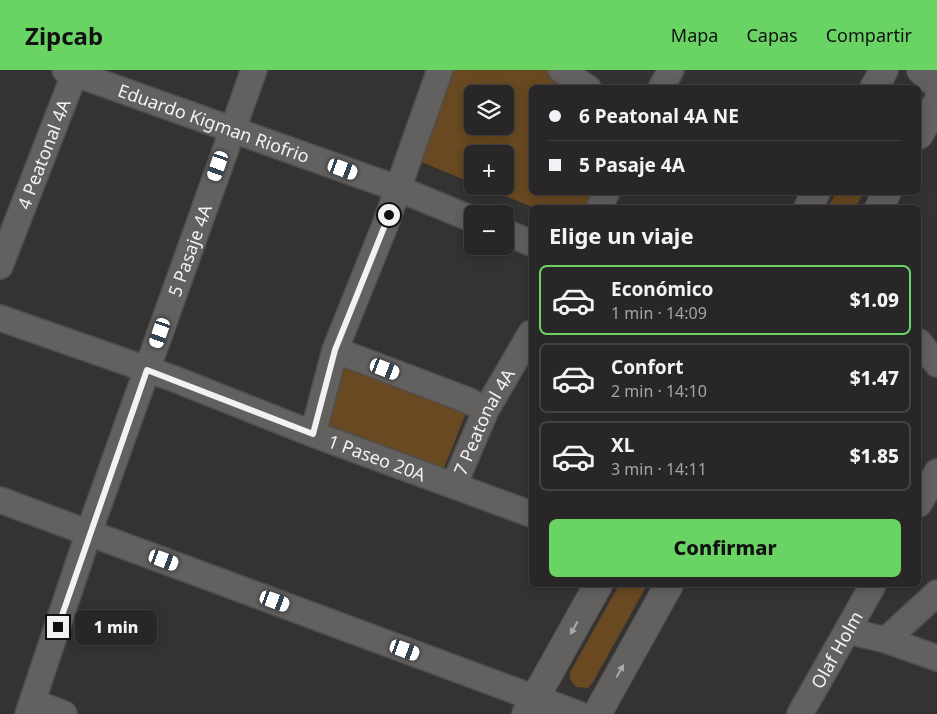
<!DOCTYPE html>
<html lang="es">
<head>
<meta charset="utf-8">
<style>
  :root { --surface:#282626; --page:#302e2e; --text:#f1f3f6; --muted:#a5a5a7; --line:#444343; --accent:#69d464 }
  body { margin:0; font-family:"Noto Sans",sans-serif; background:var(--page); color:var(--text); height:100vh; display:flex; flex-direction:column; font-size:19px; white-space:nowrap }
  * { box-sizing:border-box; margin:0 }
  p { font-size:16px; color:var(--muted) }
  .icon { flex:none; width:28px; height:28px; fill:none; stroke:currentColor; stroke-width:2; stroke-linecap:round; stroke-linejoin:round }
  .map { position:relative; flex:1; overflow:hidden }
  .details { position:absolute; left:529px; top:135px; width:392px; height:382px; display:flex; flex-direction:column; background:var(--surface); border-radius:8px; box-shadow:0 2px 12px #0003,0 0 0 1px var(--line) }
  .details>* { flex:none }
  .hud { position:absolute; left:529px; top:15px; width:392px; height:110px; border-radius:8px; box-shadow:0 2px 12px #0003,0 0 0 1px var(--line); display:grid; align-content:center; height:110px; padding:0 20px; background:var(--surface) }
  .buttons { position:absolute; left:464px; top:15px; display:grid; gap:10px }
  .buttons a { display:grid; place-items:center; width:50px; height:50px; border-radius:8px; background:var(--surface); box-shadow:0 2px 12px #0003,0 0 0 1px var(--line); font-size:25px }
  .end { position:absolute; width:22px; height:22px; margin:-11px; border:6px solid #f3f1f1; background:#111; box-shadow:0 0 0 2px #111 }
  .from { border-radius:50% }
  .bubble { position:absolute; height:35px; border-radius:8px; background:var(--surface); box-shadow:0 2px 12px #0003,0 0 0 1px var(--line); font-size:16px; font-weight:800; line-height:35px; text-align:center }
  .car { position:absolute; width:15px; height:30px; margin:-15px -8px; border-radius:6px; box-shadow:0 0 4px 1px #0007; background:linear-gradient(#fff 24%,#345 0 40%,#fff 0 76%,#345 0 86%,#fff 0) }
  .hud b { display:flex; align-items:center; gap:18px; height:48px; font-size:19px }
  .hud b+b { border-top:1px solid var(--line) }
  .hud i { width:12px; height:12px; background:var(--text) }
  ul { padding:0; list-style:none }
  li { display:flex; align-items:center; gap:15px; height:70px; margin:0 10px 8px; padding:0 10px; border:2px solid var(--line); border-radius:8px }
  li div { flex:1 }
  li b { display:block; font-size:19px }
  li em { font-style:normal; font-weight:800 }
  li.on { border-color:var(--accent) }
  li>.icon { width:45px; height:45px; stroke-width:1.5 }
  h2 { padding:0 20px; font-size:22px; line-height:60px }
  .button { display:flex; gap:10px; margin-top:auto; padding:10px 20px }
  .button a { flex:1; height:58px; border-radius:8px; background:var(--accent); color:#111; font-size:20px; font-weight:800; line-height:58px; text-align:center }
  header { display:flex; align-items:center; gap:30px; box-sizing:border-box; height:70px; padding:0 25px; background:var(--accent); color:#111 }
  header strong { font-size:24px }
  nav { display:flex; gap:28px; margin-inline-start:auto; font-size:18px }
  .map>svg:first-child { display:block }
  .green { fill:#684921; fill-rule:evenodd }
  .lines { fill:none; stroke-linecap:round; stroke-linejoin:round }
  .minor-casing { stroke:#504e4d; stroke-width:28 }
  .tertiary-casing { stroke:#504e4d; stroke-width:30 }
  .minor { stroke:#636060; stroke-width:25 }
  .tertiary { stroke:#636060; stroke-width:28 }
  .oneway { fill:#aba8a8 }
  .route { stroke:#f3f1f1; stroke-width:6 }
  .labels { text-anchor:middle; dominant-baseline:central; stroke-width:4; stroke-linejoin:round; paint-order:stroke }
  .street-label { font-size:18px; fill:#f3f1f1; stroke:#2b2828 }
</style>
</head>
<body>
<header>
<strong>Zipcab</strong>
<nav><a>Mapa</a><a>Capas</a><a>Compartir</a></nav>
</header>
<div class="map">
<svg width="937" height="644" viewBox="0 0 937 644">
  <rect width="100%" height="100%" fill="#353232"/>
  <path class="green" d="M442,0H556L583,17L531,18V122L600,123L593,137H532L481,116H505V84H472V113L410,87ZM472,24H505V56H472Z
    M836,123V122L864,123L855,137H828Z
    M340,283L470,333L444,398L313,363Z
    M619,515H647L593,612L588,618L576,617L570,609V602Z"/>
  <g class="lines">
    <g class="minor-casing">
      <g id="minor">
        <path id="s1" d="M65,0L399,119L472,149"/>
        <path d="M561,0L588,18"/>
        <path d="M661,18L671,0"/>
        <path d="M599,138L607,122"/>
        <path d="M505,162L531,173"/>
        <path id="s2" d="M0,196L76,0"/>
        <path id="s3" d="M0,248L172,308L313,364L531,444"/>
        <path d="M919,272L937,294"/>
        <path d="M335,280L467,330L486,340"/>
        <path d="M313,364L335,280L384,158L440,0"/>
        <path id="s4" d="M454,415L486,340L531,263"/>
        <path d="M0,430L578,644"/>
        <path d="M919,434L937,402"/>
        <path d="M848,561L886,570L937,588"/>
        <path d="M886,570L937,523"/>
        <path d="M33,632L64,644"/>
        <path id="s5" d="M28,644L89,462L254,0"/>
        <path id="s6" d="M800,644L873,515"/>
      </g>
    </g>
    <g class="tertiary-casing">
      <path id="tertiary" d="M921,0L937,15
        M874,18L884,0
        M919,65L937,33
        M808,138L816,122
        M879,138L887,122
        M526,644L598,515
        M597,644L669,515"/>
    </g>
    <use href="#minor" class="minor"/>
    <use href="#tertiary" class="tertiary"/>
  </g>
  <defs><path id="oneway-solid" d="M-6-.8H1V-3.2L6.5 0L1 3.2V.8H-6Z" transform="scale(1.25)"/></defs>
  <g class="oneway">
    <use href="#oneway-solid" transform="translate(574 558) rotate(119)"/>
    <use href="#oneway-solid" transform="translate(620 601) rotate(-61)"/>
  </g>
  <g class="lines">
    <path class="route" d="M58,557L147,300L313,364L335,280L389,145"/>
  </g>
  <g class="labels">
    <g class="street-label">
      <text stroke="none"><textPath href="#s1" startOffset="158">Eduardo Kigman Riofrio</textPath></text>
      <text stroke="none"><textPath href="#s2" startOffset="120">4 Peatonal 4A</textPath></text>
      <text stroke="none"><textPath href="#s5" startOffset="491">5 Pasaje 4A</textPath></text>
      <text stroke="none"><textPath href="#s4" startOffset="70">7 Peatonal 4A</textPath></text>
      <text stroke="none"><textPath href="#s3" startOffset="402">1 Paseo 20A</textPath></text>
      <text stroke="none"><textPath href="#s6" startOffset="74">Olaf Holm</textPath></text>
    </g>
  </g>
</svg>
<div class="buttons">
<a><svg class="icon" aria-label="layers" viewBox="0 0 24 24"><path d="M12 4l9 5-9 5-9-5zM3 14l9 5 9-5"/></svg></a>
<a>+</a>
<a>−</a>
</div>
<i class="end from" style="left:389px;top:145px"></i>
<i class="end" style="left:58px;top:557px"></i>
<div class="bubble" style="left:75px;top:540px;width:82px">1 min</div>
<i class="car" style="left:218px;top:96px;rotate:199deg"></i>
<i class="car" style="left:343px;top:99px;rotate:110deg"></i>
<i class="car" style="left:160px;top:263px;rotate:199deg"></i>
<i class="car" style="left:385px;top:299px;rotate:111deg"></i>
<i class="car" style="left:164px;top:490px;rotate:110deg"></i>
<i class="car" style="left:275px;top:531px;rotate:110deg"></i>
<i class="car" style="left:405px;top:580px;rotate:110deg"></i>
<div class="hud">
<b><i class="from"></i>6 Peatonal 4A NE</b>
<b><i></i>5 Pasaje 4A</b>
</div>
<section class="details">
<h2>Elige un viaje</h2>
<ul>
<li class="on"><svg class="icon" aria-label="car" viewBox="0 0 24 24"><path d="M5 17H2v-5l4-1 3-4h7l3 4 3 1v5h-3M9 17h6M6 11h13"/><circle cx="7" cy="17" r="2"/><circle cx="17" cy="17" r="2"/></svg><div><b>Económico</b><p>1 min · 14:09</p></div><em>$1.09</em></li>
<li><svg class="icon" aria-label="car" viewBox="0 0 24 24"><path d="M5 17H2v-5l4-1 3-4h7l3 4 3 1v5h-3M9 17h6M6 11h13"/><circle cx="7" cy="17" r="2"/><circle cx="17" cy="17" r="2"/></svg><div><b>Confort</b><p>2 min · 14:10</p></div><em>$1.47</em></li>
<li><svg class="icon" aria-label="car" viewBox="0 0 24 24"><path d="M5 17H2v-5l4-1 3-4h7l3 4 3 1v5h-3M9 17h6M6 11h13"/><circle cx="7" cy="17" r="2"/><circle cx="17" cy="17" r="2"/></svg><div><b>XL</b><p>3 min · 14:11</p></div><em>$1.85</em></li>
</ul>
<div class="button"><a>Confirmar</a></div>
</section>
</div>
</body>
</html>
